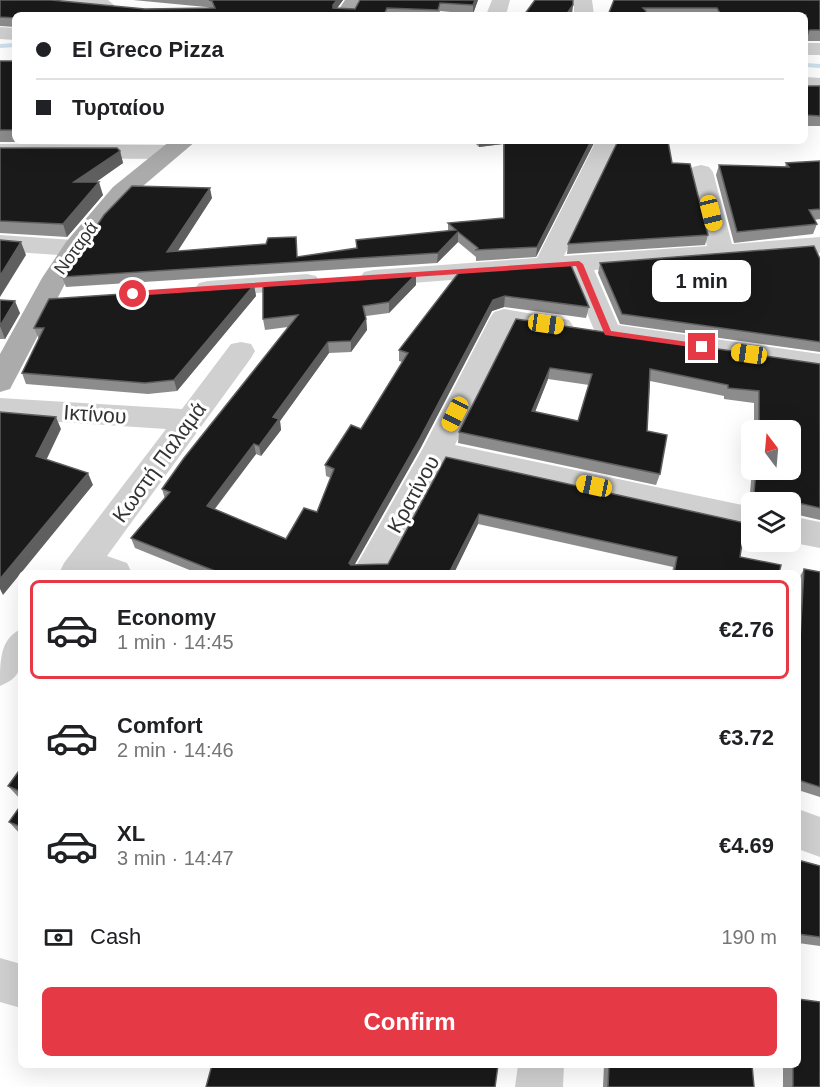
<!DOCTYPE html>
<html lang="en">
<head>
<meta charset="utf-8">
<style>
  :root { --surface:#fff; --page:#f6f6f6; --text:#202124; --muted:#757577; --line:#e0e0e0; --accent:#e63946 }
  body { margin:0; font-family:Arial,sans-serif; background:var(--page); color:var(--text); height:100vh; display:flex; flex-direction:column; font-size:22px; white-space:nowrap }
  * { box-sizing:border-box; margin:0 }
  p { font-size:20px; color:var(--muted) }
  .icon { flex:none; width:33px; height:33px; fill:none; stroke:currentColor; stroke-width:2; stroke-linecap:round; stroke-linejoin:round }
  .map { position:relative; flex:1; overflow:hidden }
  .drawer { position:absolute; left:18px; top:570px; width:783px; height:498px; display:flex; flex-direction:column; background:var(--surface); border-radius:9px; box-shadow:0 6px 24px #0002 }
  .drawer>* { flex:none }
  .banner { position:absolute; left:12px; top:12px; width:796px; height:132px; border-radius:9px; box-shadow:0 6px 24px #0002; display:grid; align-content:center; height:132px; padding:0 24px; background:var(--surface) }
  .needle { width:39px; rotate:344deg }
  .controls { position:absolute; left:741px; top:420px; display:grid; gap:12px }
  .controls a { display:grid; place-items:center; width:60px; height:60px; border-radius:9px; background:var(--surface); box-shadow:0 6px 24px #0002; font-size:30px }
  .end { position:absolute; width:27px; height:27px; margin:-14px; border:8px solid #e63946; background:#fff; box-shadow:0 0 0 3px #fff }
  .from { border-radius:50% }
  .bubble { position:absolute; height:42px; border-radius:9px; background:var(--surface); box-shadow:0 6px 24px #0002; font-size:20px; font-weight:600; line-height:42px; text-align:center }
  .car { position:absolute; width:18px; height:36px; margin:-18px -9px; border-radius:8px; box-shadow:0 0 4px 2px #0007; background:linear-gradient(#f5c518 24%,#345 0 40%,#f5c518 0 76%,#345 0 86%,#f5c518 0) }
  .banner b { display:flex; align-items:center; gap:21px; height:57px; font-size:22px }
  .banner b+b { border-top:2px solid var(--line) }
  .banner i { width:15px; height:15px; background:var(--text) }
  ul { padding:10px 0 0; list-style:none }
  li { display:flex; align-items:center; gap:18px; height:99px; margin:0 12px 9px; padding:0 12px; border:3px solid transparent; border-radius:9px }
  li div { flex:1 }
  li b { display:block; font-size:22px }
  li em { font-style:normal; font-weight:600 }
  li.active { border-color:var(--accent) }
  li>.icon { width:54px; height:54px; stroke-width:1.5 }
  .pay { display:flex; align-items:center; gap:15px; height:66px; padding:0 24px; font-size:22px }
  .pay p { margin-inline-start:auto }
  .cta { display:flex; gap:12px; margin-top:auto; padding:12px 24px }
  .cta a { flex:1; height:69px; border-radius:9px; background:var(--accent); color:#fff; font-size:24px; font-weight:600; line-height:69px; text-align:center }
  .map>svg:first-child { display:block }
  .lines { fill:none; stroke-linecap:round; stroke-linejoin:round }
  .stream { fill:#cfe2ee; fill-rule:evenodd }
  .minor { fill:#d0d0d0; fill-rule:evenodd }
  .major { fill:#ababab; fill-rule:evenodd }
  .wall { fill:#8c8c8c; fill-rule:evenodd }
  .shaded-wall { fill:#5f5f5f }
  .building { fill:#1a1a1a; stroke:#5f5f5f; stroke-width:1.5; fill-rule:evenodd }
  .route { fill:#e63946 }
  .labels { text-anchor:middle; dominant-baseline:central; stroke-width:6; stroke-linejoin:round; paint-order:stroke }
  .far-street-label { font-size:18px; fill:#333; stroke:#fff }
  .street-label { font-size:21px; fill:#333; stroke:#fff }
</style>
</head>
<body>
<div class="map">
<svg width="820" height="1087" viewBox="0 0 820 1087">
  <rect width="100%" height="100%" fill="#fff"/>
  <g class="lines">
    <path class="stream" d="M15,43V47L0,48V44Z
      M806,63L820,64V68L806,67Z"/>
    <path class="minor" d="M42,0H108L114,5L112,9L105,11L51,6L44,4Z
      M492,0H510L506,15H486Z
      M574,0H592L594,15H574Z
      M0,27L15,28V40L0,39Z
      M806,43H820V55H806Z
      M806,77L820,78V90L806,89Z
      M596,141H618L564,256L707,246L689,172L693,167L701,165L709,167L713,172L732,244L820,237V253L594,270L618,325L820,354V374L598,339L569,271L373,286L364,284L360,278L364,272L373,270L537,258Z
      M0,144L168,145L176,147L179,152L176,157L168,159L0,158Z
      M0,235L73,240L82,243L86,248L82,253L73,256L0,251Z
      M307,274L316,276L320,282L316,288L208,297L199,295L195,289L199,283L208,281Z
      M504,309L569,320L573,326L569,332L559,335L513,328L455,445L752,507V533L444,465L386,573H352L422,450L490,318L494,312Z
      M241,342L251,344L255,351L251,358L107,556L127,563L132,573H59L64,563L166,429L0,418V398L182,409L231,344Z
      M790,516L820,522V548L789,542Z
      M21,629C21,655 29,675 0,686C0,660 0,639 21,629Z
      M798,809L820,817V857L798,849Z
      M0,958L21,964V1008L0,1002Z
      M518,1065H564L563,1087H515Z"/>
    <path class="major" d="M345,0H363L355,15H335Z
      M170,141H196L130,197L105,224L68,278L10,389L0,392V354L42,278L66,242L113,187Z"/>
  </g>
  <path class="wall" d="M0,0L145,9L210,8L206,7L133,0H343L337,8L355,9L478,0L473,14L440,11L439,15H15V27L0,26Z
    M614,0H820V41H806V15H608Z
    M0,61H15V141H163L162,142H0Z
    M806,86H820V126H806Z
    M473,141H595L536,257L476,261V257L458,242L437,263L66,287L62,277L212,198L177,252L298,257L356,248V240L448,231V223L503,218V144L479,147Z
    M0,148L120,151L123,163L95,182L103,195L67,237L0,233Z
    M820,161V219L814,220L817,224L813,234L734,243L716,175L719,165L785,167L786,163Z
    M672,163L708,235L705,245L567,254L568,244Z
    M820,259V352L620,324L598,273L600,263Z
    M460,271L589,307L586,318L504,307L492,311L420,449L354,565L388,564L446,457L740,557L779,573H672L673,567L478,524L454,573H197L135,548L131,538L165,499L162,489L288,327L265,330L263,319L416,285L389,313L366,316L367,330L351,352L329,353L280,421L281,430L261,456L256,454L215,509L286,539L317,512L331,478L326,476L325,465L361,429L402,362L399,361V350Z
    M254,285L256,296L177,391L148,394L26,384L22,373L39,339L34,328Z
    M0,300L20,313L5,339H0Z
    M516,319L820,364V520L790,513V502H752V505L749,504L752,470H790V430H754V403L724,399V396L650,381L647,431L660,474L656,485L458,443L459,432ZM548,379L589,385L578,421L535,412Z
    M804,569L820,572V797L798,790V580Z
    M21,768V800L8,786Z
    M21,805V835L9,822Z
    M798,860L820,866V946L798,943Z
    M604,1065H752L754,1087H603Z
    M783,1065H798L820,1087H783Z"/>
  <path class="shaded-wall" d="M337,0H343L333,14V5Z
    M475,0H478L473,14V5Z
    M573,5L572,15H566Z
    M810,30L806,41V33Z
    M479,141H503V144L479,147Z
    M591,141H595L536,257L537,247Z
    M120,151L123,163L78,195L74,182Z
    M99,182L103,195L67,237L63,224Z
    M210,188L212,198L170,263L167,252Z
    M458,232V242L437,263L438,253Z
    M21,242L26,255L0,297V276Z
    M416,274V285L389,313V302Z
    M254,285L256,296L177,391L174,380Z
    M505,296L504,307L492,311L420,449L350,573L349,563L493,300Z
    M15,301L20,313L5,339L0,326Z
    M366,319L367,330L351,352V341Z
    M328,342L329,353L280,421L281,430L261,456L259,446L273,417Z
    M550,368L548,379L531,422L532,411Z
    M56,417L61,429L42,469L36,456Z
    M254,444L256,454L209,516L207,506Z
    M88,473L93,485L3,595L0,589V579Z
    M479,514L478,524L454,573H449Z"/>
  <path class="building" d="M0,0H51L145,9L215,8L212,1L209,0H337L333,5V8L355,9L360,0H475L473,5L440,3L438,10L387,8L384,15H15V18L0,17Z
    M535,0H573V5L566,15H524Z
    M614,0H820V30H810L807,32L806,33V15H721L717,8H643L646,11L645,15H608Z
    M0,61H15V130H0Z
    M806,86H820V116L806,115Z
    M504,141H591L537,247L476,250L478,248L458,232L438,253L62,277L104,215L132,186L210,188L167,252L266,244L268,238L296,237L297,257L357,248L356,240L456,230L448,223L504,218Z
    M618,141H668L672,163L690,164L708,235L568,244Z
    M0,148H117L120,151L74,182H99L63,224L0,221Z
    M820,161V209L809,210L817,224L737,232L719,165L789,167L786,163Z
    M0,240L21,242L0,276Z
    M814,246L820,259V342L622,314L600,263Z
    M570,263L589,307L505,296L493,300L420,438L349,563L351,565L388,564L446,457L745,523L740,557L781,565L779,573H674L677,557L479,514L449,573H220L131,538L170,492L162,489L184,458L298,315L263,319V285L416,274L389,302L363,306L366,319L351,341L328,342L273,417L279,419L259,446L254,444L207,506L286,539L304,508L317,512L334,469L325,465L351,425L361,429L408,353L399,350L460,271Z
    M254,285L174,380L145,383L22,373L44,328H34L49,299Z
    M0,300L15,301L0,326Z
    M516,319L820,364V508L754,493L756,470H790V430H759V391L728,388V385L650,369L647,431L667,435L660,474L459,432ZM550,368L592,374L578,421L532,411Z
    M0,412L56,417L36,456L88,473L0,579Z
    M804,569L820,572V787L798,780V675Z
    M21,768V792L8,786Z
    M21,805V827L9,822Z
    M798,860L820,866V937L798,934Z
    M798,999L820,1002V1087H793V1065H798Z
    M212,1065H498L495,1087H206Z
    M609,1065H752L754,1087H608Z"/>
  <path class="route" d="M579,261L583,264L611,331L702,344L705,345V349L605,335L576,266L133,296L129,294L133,291Z"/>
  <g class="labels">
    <g class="far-street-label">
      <text transform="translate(76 248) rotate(-54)">Νοταρά</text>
    </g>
    <g class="street-label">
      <text transform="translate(95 414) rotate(4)">Ικτίνου</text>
      <text transform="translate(159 462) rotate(-54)">Κωστή Παλαμά</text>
      <text transform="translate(413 494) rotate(-61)">Κρατίνου</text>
    </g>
  </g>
</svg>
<div class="controls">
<a><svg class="needle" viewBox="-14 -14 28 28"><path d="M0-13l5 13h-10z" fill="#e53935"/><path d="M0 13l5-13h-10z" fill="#757577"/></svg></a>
<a><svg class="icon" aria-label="layers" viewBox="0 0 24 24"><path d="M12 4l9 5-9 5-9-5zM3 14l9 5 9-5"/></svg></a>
</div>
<i class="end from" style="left:133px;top:294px"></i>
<i class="end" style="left:702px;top:347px"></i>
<div class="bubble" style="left:652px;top:260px;width:99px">1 min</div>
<i class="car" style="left:711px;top:213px;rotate:166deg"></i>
<i class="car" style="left:546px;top:324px;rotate:98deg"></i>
<i class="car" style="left:749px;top:354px;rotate:278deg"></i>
<i class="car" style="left:455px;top:414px;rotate:207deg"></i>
<i class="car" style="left:594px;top:486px;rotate:282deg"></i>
<div class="banner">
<b><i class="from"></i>El Greco Pizza</b>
<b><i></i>Τυρταίου</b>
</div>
<section class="drawer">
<ul>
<li class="active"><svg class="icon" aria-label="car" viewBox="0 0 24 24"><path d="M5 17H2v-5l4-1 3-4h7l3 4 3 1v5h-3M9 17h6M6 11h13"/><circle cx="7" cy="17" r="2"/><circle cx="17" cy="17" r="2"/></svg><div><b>Economy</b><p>1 min · 14:45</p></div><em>€2.76</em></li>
<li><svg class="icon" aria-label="car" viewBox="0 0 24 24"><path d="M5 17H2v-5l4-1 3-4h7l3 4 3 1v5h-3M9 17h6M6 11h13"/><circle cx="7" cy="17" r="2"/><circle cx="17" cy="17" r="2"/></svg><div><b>Comfort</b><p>2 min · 14:46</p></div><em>€3.72</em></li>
<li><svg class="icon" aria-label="car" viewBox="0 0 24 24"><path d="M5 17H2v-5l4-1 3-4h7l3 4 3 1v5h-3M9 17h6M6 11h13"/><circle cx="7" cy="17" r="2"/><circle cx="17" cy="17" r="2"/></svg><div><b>XL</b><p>3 min · 14:47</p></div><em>€4.69</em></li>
</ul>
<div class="pay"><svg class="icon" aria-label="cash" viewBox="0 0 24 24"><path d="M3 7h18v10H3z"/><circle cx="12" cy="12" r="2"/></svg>Cash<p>190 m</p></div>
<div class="cta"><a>Confirm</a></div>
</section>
</div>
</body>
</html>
